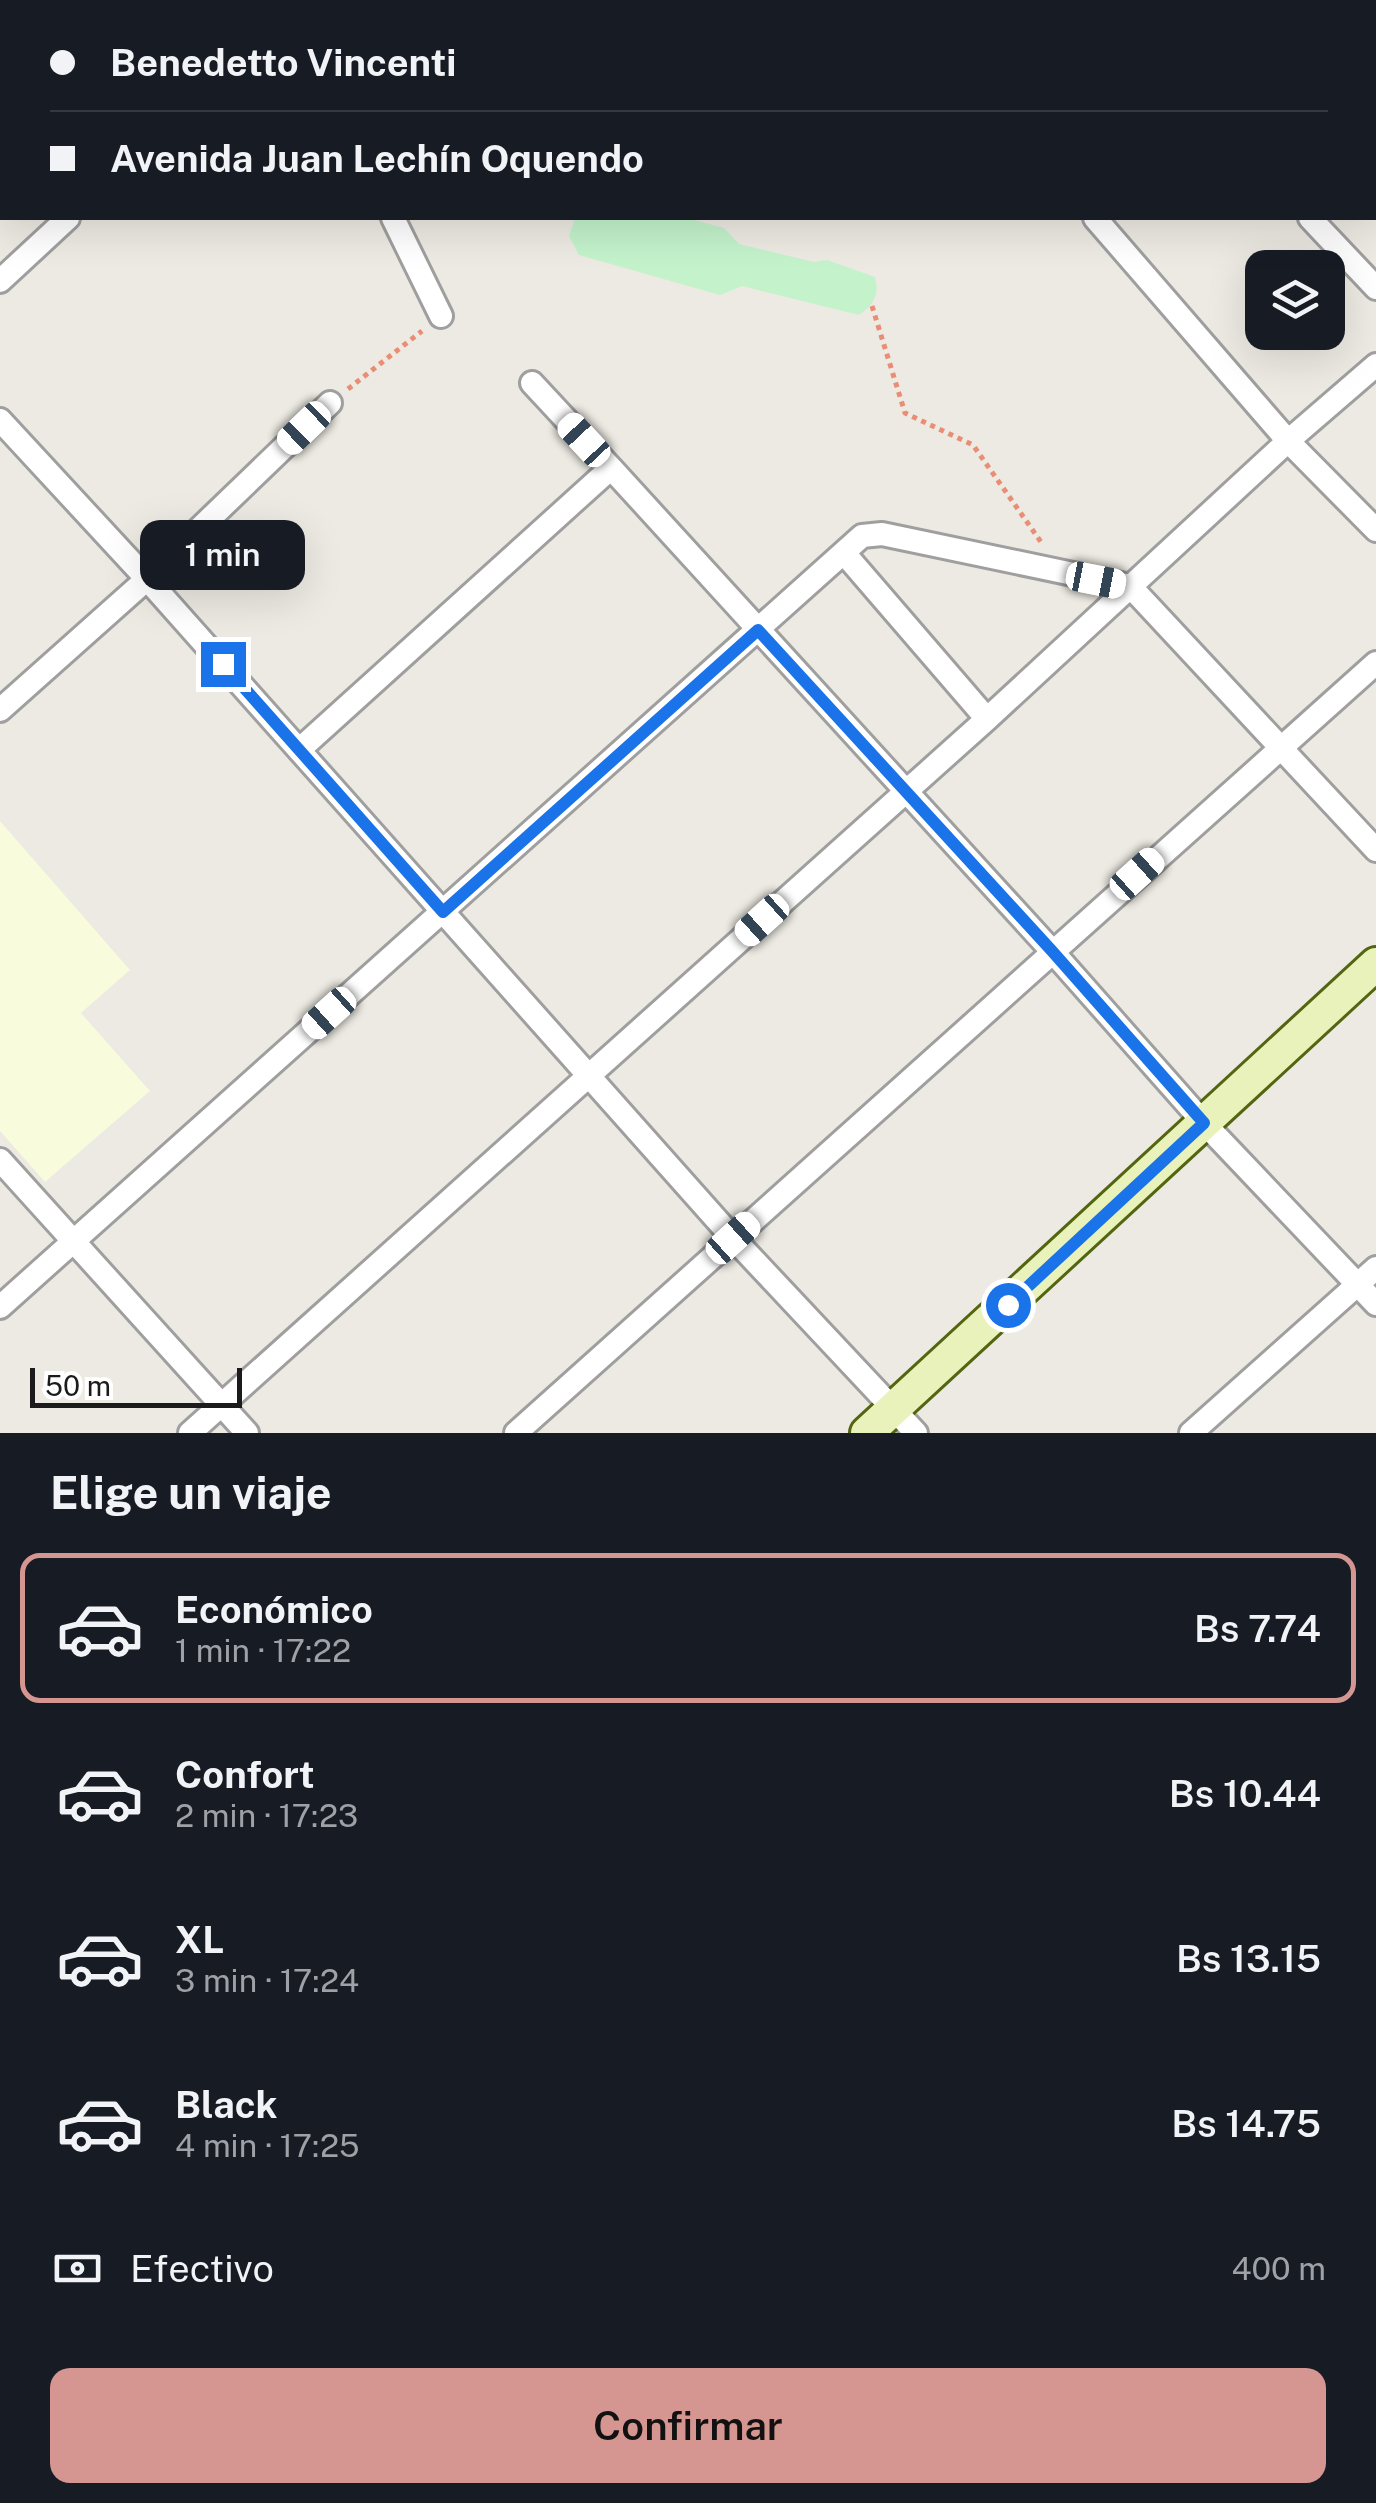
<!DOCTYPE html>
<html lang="es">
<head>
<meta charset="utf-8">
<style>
  :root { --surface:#171b24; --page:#20242c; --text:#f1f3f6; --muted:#9ea1a6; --line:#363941; --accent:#d59691 }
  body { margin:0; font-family:"Public Sans",sans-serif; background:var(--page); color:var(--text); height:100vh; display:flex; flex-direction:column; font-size:38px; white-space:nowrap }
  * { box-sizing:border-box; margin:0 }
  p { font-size:32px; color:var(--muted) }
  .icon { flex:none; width:55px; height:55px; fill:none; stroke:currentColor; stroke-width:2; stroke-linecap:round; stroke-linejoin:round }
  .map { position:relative; height:1433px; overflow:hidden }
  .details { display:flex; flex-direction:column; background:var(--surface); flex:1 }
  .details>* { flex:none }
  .hud { position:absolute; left:0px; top:0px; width:1378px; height:220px; box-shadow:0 10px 40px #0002; display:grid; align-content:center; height:220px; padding:0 50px; background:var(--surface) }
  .tools { position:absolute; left:1245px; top:250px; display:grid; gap:20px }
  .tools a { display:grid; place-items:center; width:100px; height:100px; border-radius:20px; background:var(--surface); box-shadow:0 10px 40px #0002; font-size:50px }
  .scale { position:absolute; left:30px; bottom:25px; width:212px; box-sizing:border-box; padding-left:10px; border:5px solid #1b1b1b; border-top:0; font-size:28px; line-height:35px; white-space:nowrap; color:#1b1b1b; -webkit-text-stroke:8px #fff; paint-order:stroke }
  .end { position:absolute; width:45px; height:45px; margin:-22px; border:12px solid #1a73e8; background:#fff; box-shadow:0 0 0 5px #fff }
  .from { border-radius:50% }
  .bubble { position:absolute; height:70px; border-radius:20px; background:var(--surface); box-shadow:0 10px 40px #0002; font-size:32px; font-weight:600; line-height:70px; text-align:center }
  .car { position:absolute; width:30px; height:60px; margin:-30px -15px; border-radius:12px; box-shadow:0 0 8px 2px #0007; background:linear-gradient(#fff 24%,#345 0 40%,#fff 0 76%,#345 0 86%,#fff 0) }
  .hud b { display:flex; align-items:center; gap:35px; height:95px; font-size:38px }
  .hud b+b { border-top:2px solid var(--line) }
  .hud i { width:25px; height:25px; background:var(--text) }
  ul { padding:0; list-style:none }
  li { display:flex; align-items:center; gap:30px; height:150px; margin:0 20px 15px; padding:0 30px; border:5px solid transparent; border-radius:20px }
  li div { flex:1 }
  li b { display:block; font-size:38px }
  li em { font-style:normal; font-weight:600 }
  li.on { border-color:var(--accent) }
  li>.icon { width:90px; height:90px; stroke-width:1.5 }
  h2 { padding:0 50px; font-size:45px; line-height:120px }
  .pay { display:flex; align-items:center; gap:25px; height:110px; padding:0 50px; font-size:38px }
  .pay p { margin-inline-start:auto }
  .primary-button { display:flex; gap:20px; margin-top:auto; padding:20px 50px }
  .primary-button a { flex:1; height:115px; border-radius:20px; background:var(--accent); color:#111; font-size:40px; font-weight:600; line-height:115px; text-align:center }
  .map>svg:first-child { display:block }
  .education { fill:#f8fbdc }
  .park { fill:#c3f2cb }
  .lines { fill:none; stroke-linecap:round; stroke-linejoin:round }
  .street-casing { stroke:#9f9f9f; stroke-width:28 }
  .secondary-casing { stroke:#536510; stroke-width:38 }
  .path { stroke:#ea8d75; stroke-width:5; stroke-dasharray:5 5; stroke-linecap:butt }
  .street { stroke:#fff; stroke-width:22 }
  .secondary { stroke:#e9f2ba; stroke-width:32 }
  .route { stroke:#1a73e8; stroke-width:12 }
</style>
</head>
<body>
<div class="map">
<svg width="1376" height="1433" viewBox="0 0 1376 1433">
  <rect width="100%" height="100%" fill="#eceae2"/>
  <path class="education" d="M0,821L130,970L81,1013L150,1091L45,1182L0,1131Z"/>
  <path class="park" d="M575,218H687L724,228L739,244L814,262L827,260L875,277C880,295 873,305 859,315L742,286L720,295L579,255L569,236Z"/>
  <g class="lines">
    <g class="street-casing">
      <path id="street" d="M212,0L214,2
        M1109,0L1111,2
        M1217,0L1220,2
        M299,2L302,0
        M1018,2L1021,0
        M1366,2L1369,0
        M1375,32L1376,31
        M393,218L441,316
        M1095,218L1288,441L1376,530
        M1310,218L1376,288
        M0,281L68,218
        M532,383L611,468
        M0,420L147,579L733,1238L916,1433
        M844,553L987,719
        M0,710L147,579L330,403
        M299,750L611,468L1052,951L1204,1123L1376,1304
        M0,1160L247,1433
        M0,1307L862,536L882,534L1130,586L1376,850
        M190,1433L987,719L1288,441L1376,365
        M516,1433L1376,663
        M1191,1433L1376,1268"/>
    </g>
    <g class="secondary-casing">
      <path id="secondary" d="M867,1433L1376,964"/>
    </g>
    <path class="path" d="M646,0L649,2
      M678,2L681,0
      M872,306L905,413L973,445L1041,542
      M348,389L422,331"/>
    <use href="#street" class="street"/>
    <use href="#secondary" class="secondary"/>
  </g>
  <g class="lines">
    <path class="route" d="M223,664L443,912L758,630L1052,951L1204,1123L1008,1305"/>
  </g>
</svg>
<div class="tools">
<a><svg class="icon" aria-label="layers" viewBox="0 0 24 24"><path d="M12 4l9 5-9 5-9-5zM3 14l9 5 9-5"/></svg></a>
</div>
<div class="scale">50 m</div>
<i class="end from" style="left:1008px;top:1305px"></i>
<i class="end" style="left:223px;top:664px"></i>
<div class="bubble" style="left:140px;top:520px;width:165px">1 min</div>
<i class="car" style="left:304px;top:428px;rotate:226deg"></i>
<i class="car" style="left:584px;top:440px;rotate:317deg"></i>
<i class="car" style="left:1096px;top:580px;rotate:101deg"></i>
<i class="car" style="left:1137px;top:874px;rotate:48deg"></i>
<i class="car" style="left:762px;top:920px;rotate:228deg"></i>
<i class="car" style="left:329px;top:1013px;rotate:228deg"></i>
<i class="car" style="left:733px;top:1238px;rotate:48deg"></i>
<div class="hud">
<b><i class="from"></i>Benedetto Vincenti</b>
<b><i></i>Avenida Juan Lechín Oquendo</b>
</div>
</div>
<section class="details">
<h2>Elige un viaje</h2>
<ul>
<li class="on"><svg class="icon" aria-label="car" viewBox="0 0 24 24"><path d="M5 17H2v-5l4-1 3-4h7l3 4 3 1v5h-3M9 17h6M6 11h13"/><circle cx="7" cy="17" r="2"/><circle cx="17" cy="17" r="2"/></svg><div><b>Económico</b><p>1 min · 17:22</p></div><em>Bs 7.74</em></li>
<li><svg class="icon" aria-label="car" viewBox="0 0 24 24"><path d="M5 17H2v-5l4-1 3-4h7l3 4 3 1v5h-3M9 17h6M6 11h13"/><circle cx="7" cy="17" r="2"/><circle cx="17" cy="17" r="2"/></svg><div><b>Confort</b><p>2 min · 17:23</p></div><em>Bs 10.44</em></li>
<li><svg class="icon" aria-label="car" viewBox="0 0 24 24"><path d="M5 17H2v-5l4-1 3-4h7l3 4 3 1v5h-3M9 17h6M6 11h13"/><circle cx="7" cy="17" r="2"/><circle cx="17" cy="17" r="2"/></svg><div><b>XL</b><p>3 min · 17:24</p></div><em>Bs 13.15</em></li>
<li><svg class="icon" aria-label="car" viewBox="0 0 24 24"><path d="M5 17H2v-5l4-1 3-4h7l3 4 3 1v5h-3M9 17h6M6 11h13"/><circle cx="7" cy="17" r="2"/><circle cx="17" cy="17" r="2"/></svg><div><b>Black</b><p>4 min · 17:25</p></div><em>Bs 14.75</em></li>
</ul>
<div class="pay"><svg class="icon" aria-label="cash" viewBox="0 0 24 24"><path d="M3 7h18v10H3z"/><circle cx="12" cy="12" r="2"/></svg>Efectivo<p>400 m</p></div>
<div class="primary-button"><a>Confirmar</a></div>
</section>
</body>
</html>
